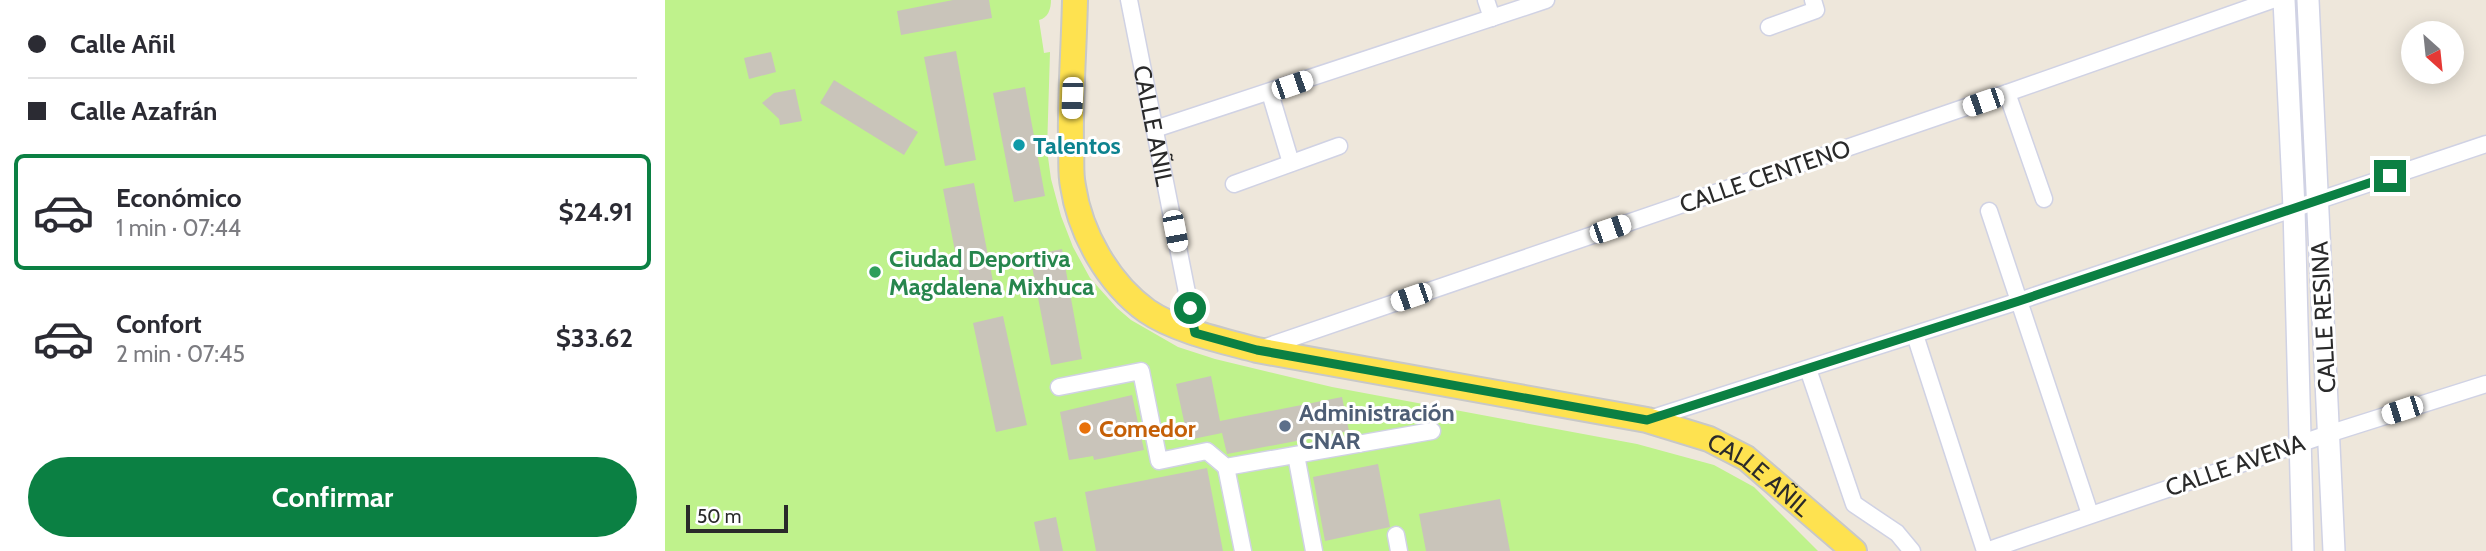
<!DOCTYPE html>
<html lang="es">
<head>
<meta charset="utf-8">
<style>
  :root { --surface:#fff; --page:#f7f7f7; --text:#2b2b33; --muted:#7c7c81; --line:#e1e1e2; --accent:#0b8043 }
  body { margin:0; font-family:Cabin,sans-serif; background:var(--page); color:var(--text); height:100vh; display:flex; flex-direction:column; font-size:26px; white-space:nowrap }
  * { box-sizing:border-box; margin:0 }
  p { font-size:23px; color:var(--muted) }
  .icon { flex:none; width:38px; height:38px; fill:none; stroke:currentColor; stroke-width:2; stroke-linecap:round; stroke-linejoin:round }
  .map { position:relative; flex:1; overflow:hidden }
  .details { display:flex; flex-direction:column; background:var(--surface); width:665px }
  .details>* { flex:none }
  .banner { display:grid; align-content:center; height:154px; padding:0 28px; background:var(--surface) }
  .needle { width:46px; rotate:153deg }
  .tools { position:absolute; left:1736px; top:21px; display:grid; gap:14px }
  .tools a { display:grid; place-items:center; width:63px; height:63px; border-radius:50%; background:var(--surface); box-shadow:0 4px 18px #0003; font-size:35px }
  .scale { position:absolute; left:21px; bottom:18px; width:102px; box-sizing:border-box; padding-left:7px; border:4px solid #2a2a2a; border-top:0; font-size:19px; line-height:24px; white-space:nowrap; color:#2a2a2a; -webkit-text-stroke:5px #fff; paint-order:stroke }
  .end { position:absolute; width:32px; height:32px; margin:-16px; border:9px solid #0b8043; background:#fff; box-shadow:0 0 0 4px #fff }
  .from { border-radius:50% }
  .car { position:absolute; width:21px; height:42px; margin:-21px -10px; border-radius:9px; box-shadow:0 0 5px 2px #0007; background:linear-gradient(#fff 24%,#345 0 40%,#fff 0 76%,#345 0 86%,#fff 0) }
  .banner b { display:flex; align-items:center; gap:24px; height:66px; font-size:26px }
  .banner b+b { border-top:2px solid var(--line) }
  .banner i { width:18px; height:18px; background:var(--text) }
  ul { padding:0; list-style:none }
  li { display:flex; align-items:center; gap:21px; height:116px; margin:0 14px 10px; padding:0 14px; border:4px solid transparent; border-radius:10px }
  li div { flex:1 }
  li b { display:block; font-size:26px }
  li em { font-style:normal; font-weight:700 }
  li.active { border-color:var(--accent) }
  li>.icon { width:63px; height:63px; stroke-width:1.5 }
  .cta { display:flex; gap:14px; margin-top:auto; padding:14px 28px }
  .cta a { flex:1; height:80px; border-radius:42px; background:var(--accent); color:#fff; font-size:28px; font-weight:700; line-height:80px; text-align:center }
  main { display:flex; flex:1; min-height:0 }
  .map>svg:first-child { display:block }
  .pitch { fill:#bff28c }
  .building { fill:#c9c4ba }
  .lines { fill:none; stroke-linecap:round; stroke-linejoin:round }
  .street-casing { stroke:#d0d2e4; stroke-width:19 }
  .secondary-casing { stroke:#d0d2e4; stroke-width:24 }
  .primary-casing { stroke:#c8c8c8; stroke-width:28 }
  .street { stroke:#fff; stroke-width:16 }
  .secondary { stroke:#fff; stroke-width:21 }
  .primary { stroke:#fee250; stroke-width:24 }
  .route { stroke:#0b8043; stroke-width:9 }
  .culture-dot { fill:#0f9aa8; stroke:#fff; stroke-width:2.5 }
  .leisure-dot { fill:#2e9e5b; stroke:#fff; stroke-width:2.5 }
  .service-dot { fill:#5c6f8a; stroke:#fff; stroke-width:2.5 }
  .food-dot { fill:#e8710a; stroke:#fff; stroke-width:2.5 }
  .labels { text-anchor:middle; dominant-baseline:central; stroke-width:6; stroke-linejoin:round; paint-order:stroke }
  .street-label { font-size:24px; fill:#2a2a2a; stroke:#fff }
  .culture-label { font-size:24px; font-weight:bold; fill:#0d838f; stroke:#fff; text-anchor:start }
  .leisure-label { font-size:24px; font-weight:bold; fill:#27864d; stroke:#fff; text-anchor:start }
  .service-label { font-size:24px; font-weight:bold; fill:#4e5e75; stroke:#fff; text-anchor:start }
  .food-label { font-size:24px; font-weight:bold; fill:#c56008; stroke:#fff; text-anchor:start }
</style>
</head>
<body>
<main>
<section class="details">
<div class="banner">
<b><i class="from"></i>Calle Añil</b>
<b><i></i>Calle Azafrán</b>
</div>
<ul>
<li class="active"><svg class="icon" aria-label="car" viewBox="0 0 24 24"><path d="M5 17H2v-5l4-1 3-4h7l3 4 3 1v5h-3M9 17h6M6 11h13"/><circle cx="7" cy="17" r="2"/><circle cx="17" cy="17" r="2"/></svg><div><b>Económico</b><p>1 min · 07:44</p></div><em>$24.91</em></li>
<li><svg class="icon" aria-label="car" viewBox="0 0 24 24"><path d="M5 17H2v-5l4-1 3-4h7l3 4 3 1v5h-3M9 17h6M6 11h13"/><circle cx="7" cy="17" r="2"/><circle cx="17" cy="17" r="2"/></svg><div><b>Confort</b><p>2 min · 07:45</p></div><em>$33.62</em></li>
</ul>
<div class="cta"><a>Confirmar</a></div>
</section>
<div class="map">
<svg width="1821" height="551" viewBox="0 0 1821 551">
  <rect width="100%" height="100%" fill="#eee7db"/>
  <path class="pitch" d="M0,0H386C386,9 383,18 374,20L379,53L385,52L382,150L386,179L396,216L408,247L425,278L452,308L466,320L513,347L550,359L667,387L972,444L1049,465L1089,487L1153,551H0Z"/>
  <path class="building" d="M288,0H324L327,18L236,35L232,11Z
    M291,51L311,160L280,166L259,57Z
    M106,52L111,72L84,79L79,58Z
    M169,80L253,132L239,155L155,103Z
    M360,87L380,196L349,202L328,93Z
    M130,89L137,121L115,125L114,119L97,103L109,93Z
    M309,183L330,292L299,298L278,189Z
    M397,249L417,359L386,365L365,256Z
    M338,316L362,425L331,432L308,323Z
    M546,376L555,421L677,397L684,431L562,454L557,433L523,440L511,384Z
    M467,395L479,450L429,460L428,456L404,460L395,412Z
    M713,464L725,527L660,541L648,477Z
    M542,468L558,551H431L420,492Z
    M835,499L845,551H761L754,514Z
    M391,517L398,551H375L369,522Z"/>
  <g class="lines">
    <g class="street-casing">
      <g id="street">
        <path id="s1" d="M464,0L530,333"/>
        <path d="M821,0L827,18"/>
        <path d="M1104,27L1151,10L1148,0"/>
        <path d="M605,93L626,163"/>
        <path d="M1342,93L1379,199"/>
        <path d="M490,129L881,0"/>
        <path d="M569,184L674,146"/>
        <path d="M1324,211L1425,514"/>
        <path d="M1250,335L1320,551"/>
        <path d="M595,349L1342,93L1607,0"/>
        <path d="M1143,369L1189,504L1232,533L1247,551"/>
        <path d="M394,387L476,371L494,461L542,451L561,467L767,431"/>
        <path d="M984,419L1354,301L1821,144"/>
        <path d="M631,455L649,551"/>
        <path d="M561,467L578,551"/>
        <path d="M731,535L734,551"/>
        <path d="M1321,551L1663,434L1821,384"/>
      </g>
    </g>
    <g class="secondary-casing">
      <path id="secondary" d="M1619,0L1629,208L1638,551
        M1643,0L1669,551"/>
    </g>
    <g class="primary-casing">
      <g id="primary">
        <path id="s2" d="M410,0C409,48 405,96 406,144C407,157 405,172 408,186C415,233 443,283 482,311C511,331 559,341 592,350L982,420L1044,439L1081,458L1189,551"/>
      </g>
    </g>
    <use href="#street" class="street"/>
    <use href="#secondary" class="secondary"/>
    <use href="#primary" class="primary"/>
  </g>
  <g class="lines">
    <path class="route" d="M525,308L530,333L592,350L982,420L1354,301L1725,176"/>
  </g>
  <circle class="culture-dot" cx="354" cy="145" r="7"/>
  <circle class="leisure-dot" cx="210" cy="272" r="7"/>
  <circle class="service-dot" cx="620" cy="426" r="7"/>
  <circle class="food-dot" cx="420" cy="428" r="7"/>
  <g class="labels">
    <g class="street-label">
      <text stroke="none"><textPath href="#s1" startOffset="128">CALLE AÑIL</textPath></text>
      <text transform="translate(1100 176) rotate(-19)">CALLE CENTENO</text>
      <text transform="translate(1658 317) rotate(-93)">CALLE RESINA</text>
      <text transform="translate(1570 465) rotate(-19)">CALLE AVENA</text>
      <text stroke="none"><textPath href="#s2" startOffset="975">CALLE AÑIL</textPath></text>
    </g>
    <g class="culture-label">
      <text x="368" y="145">Talentos</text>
    </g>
    <g class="leisure-label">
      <text x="224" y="258">Ciudad Deportiva<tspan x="224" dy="28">Magdalena Mixhuca</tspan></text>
    </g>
    <g class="service-label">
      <text x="634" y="412">Administración<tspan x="634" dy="28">CNAR</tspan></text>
    </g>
    <g class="food-label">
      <text x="434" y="428">Comedor</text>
    </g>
  </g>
</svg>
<div class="tools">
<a><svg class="needle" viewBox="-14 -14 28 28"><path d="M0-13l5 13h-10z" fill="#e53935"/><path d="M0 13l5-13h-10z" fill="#7c7c81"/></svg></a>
</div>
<div class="scale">50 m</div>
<i class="end from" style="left:525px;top:308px"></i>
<i class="end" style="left:1725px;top:176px"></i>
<i class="car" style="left:627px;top:85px;rotate:71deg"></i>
<i class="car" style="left:407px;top:98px;rotate:182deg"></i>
<i class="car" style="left:1318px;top:102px;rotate:251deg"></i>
<i class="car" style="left:945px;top:229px;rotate:71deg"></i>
<i class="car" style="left:510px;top:231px;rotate:169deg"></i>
<i class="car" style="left:746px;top:297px;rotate:251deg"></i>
<i class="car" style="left:1737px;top:410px;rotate:252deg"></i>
</div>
</main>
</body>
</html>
